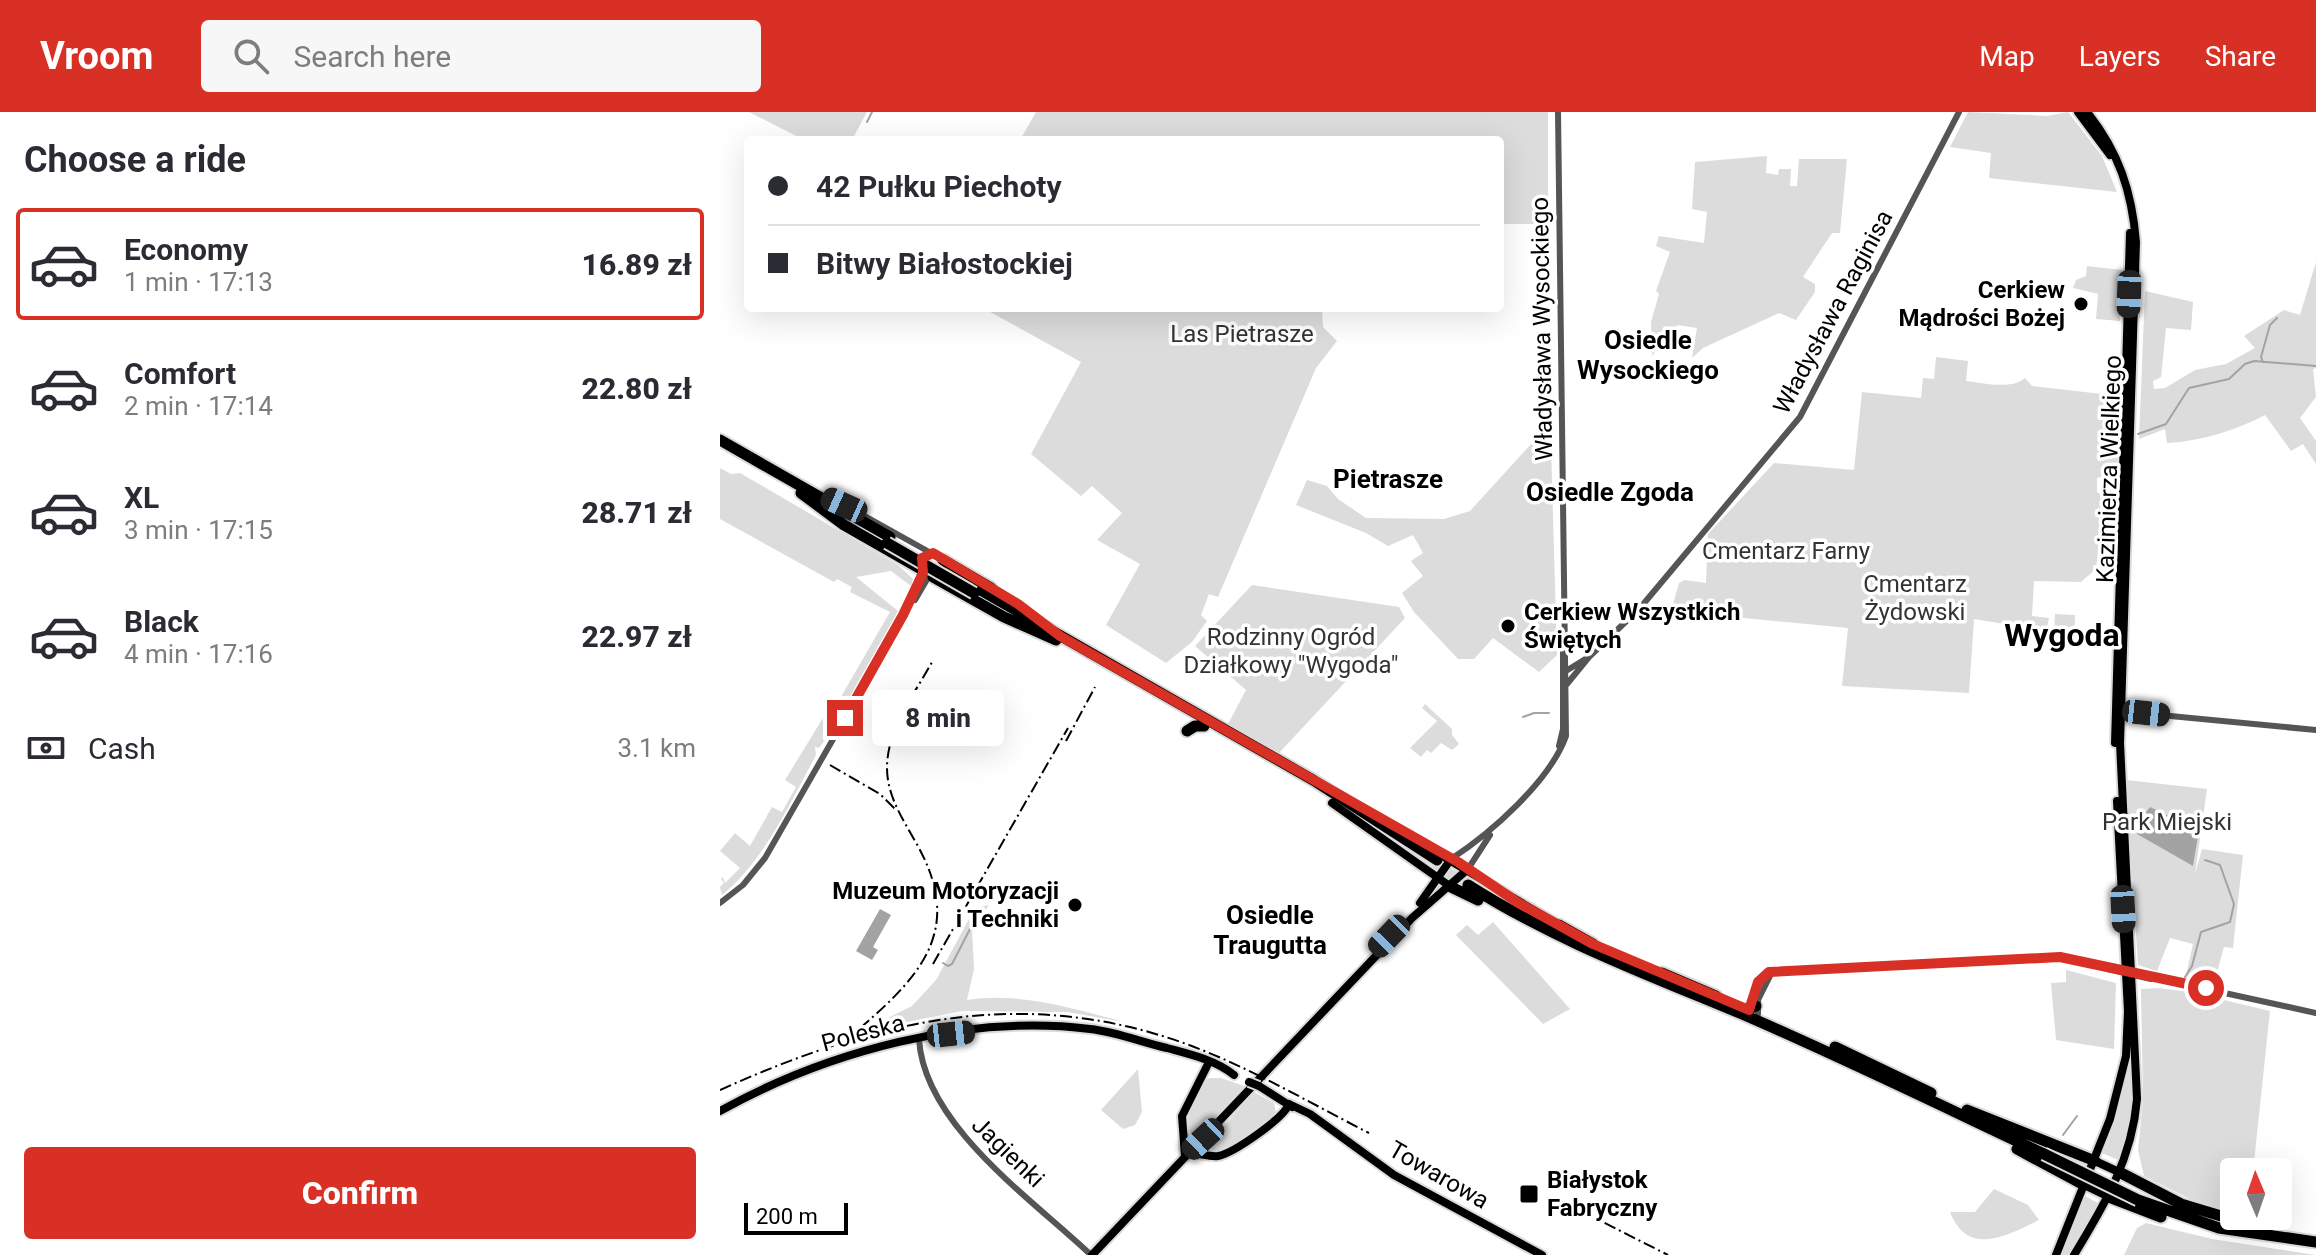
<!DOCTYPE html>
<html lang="en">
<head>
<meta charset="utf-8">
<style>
  :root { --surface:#fff; --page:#f7f7f7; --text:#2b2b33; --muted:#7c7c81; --line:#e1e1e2; --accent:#d93025 }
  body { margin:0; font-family:Roboto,sans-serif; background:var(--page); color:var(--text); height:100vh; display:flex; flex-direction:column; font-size:30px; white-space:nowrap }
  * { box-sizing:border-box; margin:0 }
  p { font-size:26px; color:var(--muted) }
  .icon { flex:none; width:44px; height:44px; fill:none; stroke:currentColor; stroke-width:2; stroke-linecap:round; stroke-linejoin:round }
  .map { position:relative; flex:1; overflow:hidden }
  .drawer { display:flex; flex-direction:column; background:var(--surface); width:720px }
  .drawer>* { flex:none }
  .guide { position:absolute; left:24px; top:24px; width:760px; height:176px; border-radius:8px; box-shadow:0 8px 32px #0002; display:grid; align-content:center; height:176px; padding:0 24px; background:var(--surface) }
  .needle { width:52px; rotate:358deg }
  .buttons { position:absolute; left:1500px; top:1046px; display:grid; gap:16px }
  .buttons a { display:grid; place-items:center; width:72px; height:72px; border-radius:8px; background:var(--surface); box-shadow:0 8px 32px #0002; font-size:40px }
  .scale { position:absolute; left:24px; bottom:20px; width:104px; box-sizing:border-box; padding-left:8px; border:4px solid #000; border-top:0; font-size:22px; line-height:28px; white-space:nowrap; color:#000; -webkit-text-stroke:6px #fff; paint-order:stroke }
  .end { position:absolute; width:36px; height:36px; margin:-18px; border:10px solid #d93025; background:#fff; box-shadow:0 0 0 4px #fff }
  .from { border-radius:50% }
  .bubble { position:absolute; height:56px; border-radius:8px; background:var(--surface); box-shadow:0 8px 32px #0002; font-size:26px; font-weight:800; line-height:56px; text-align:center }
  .car { position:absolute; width:24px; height:48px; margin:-24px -12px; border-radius:10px; box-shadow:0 0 6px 2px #0007; background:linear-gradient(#222 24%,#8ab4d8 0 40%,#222 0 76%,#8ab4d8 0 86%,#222 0) }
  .guide b { display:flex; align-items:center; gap:28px; height:76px; font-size:30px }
  .guide b+b { border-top:2px solid var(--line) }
  .guide i { width:20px; height:20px; background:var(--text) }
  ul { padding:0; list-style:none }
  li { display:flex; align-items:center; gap:24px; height:112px; margin:0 16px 12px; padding:0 8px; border:4px solid transparent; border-radius:8px }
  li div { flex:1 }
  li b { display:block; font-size:30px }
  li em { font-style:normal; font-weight:800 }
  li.on { border-color:var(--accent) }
  li>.icon { width:72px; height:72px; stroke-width:1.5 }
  h2 { padding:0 24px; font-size:36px; line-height:96px }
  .pay { display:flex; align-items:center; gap:20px; height:88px; padding:0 24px; font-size:30px }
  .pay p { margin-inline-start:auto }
  .action { display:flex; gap:16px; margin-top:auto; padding:16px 24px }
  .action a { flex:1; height:92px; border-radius:8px; background:var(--accent); color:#fff; font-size:32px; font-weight:800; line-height:92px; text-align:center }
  header { display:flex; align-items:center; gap:48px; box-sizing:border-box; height:112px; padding:0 40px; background:var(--accent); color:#fff }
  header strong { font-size:38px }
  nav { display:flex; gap:44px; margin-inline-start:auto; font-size:28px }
  .search { width:560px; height:72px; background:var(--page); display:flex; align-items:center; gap:20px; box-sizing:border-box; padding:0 28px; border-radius:8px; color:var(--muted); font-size:30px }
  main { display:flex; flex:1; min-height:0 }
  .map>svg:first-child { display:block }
  .green { fill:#dcdcdc }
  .water { fill:#a3a3a3 }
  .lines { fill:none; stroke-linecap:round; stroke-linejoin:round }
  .stream { stroke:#a3a3a3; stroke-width:2 }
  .highway-tunnel { stroke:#d9d9d9; stroke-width:11; stroke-dasharray:11 5.5; stroke-linecap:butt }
  .major-casing { stroke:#dbdbdb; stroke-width:12 }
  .highway-casing { stroke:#dbdbdb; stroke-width:15 }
  .minor { stroke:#555; stroke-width:6 }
  .major { stroke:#000; stroke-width:8 }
  .highway { stroke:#000; stroke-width:11 }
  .rail { stroke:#000; stroke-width:2; stroke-dasharray:12 4 2 4; stroke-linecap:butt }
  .major-bridge-casing { stroke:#dbdbdb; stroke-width:12; stroke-linecap:butt }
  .highway-bridge-casing { stroke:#dbdbdb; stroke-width:15; stroke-linecap:butt }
  .major-bridge { stroke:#000; stroke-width:8 }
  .highway-bridge { stroke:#000; stroke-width:11 }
  .route { stroke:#d93025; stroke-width:10 }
  .poi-dot { fill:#000; stroke:#fff; stroke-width:3 }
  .labels { text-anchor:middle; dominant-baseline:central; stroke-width:7; stroke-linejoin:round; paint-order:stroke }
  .poi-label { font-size:24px; font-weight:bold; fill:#000; stroke:#fff; text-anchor:end }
  .street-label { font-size:24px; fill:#000; stroke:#fff }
  .park-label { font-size:24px; fill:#333; stroke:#fff }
  .neighbourhood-label { font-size:26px; font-weight:bold; fill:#000; stroke:#fff }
  .district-label { font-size:32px; font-weight:bold; fill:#000; stroke:#fff }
</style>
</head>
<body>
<header>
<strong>Vroom</strong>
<div class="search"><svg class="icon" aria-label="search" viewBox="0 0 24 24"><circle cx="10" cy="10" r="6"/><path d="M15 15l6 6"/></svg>Search here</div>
<nav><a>Map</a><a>Layers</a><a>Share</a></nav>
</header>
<main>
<section class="drawer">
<h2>Choose a ride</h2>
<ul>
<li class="on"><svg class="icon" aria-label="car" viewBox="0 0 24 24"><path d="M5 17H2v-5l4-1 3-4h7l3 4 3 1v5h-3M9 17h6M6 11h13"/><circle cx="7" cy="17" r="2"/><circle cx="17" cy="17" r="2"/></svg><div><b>Economy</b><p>1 min · 17:13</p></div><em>16.89 zł</em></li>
<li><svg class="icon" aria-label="car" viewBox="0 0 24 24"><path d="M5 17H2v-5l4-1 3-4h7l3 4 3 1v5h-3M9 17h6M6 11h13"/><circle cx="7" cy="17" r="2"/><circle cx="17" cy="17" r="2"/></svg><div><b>Comfort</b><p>2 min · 17:14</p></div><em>22.80 zł</em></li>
<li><svg class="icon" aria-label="car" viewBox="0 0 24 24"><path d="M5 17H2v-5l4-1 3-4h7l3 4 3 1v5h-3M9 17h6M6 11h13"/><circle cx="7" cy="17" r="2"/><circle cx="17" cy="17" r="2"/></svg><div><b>XL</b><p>3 min · 17:15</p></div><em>28.71 zł</em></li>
<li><svg class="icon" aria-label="car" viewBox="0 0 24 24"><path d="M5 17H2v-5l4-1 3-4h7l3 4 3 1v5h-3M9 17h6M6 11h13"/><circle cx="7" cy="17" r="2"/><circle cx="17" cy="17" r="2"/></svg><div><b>Black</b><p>4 min · 17:16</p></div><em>22.97 zł</em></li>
</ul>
<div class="pay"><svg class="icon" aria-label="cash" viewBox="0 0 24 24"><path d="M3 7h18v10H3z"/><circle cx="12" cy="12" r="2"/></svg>Cash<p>3.1 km</p></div>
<div class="action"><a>Confirm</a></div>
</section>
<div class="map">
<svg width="1596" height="1143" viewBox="0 0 1596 1143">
  <rect width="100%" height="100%" fill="#fff"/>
  <path class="green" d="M29,0H147L132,28H84Z
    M316,0H828V112H780V28H300Z
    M1248,0L1327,4L1348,0L1382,44L1397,80L1269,66L1271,41L1230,35Z
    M1047,44L1046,61L1058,63L1059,57H1071L1070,74H1077L1079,47H1127L1120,121H1112L1083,165L1095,172V180L1076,208L1059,201L983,236L972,246L977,216L957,213L954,229L946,225L932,244L931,210L939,182L936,179L950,140L936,134L939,124L984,131L987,100L972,97L975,50Z
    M1596,150V256L1593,257L1596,285L1580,306L1596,329V352L1583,332L1571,339L1545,303C1515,319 1481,329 1447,331L1445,317L1419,327L1425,179L1473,190L1471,218L1446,216L1441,265L1433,269L1434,277L1445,276L1475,258L1506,252L1535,236L1524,224L1564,198L1580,203Z
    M1367,154L1402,158L1400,209L1376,207L1378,182L1353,176L1356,168L1366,164Z
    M263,196H602L603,215L617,229L596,256L498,485L489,482L481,503L487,509L472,530L446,551L386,513L420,452L377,428L402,401L372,374L361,384L311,342L361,250Z
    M1216,245L1248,249L1246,269C1263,271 1292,278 1305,266L1312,274L1399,284L1397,361L1377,366V380L1393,393L1383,397L1376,457L1361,470L1314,469L1312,504L1329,506L1327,515L1321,518L1254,507L1249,581L1122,574L1128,516L951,499L959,471L965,468L986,471L988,422L1054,351L1134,358L1142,280L1201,286L1203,266L1214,267Z
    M812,331L824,340L831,335L837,543L819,560L773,526L754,547H738L694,500L682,481L703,464L691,449L703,441L693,423L668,434L646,421L576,393L587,368L607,374L618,387L646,406L724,407L750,399Z
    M0,356L11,362L20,361L178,453L193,467L191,474L171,459L136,465L178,499L107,625L99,636L95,635L96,643C71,689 45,748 2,783L0,775L4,771L1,767L3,765L5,771L20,756L0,739L15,721L30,734L52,695L62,700L76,675L65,668L106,601L111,602L170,500L130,480L132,475L117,467L114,470L0,407Z
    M532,473L679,495L685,506L559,641L508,612L526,578L475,534Z
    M1335,502L1355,503L1354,526L1333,544Z
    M705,592L732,617V623L739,632L732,638L721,631L711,641L707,638L701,645L690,636L717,609L702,596Z
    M1406,668L1487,677L1475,762L1482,737L1523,743L1513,836L1504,835L1493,875L1465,868L1473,832L1450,826L1437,859L1418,853Z
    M269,793L252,816L254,857L247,888C301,880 352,896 404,910L347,900L242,899L141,919L192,894L216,868L255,796Z
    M773,810L850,897L823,912L736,823L747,813L758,823Z
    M1346,858L1396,871L1394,937L1336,928L1331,871L1346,870Z
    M1438,876L1470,880L1550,899L1533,1060H1514V1103L1472,1088L1424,1064L1418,1038L1423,988L1421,877Z
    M1410,907L1415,986L1403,1050L1382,1041L1404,966Z
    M418,957L422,1000L415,1013L403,1017L381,998Z
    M489,966H501L524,974L491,1010L472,1022L466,1016C465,999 475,977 489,966Z
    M534,980L554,991L556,1002L502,1040L493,1041L489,1031Z
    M1274,1077L1308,1093L1319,1108C1282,1127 1247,1143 1230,1100H1255Z
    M1363,1083L1380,1092L1351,1143H1338Z
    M1426,1111L1492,1127L1596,1143H1404L1417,1116Z"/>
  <path class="water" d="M1430,695L1479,718L1473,754L1417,722V713Z
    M160,797L171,803L153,835L158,838L152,848L136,839Z"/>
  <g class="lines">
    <path class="stream" d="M147,10L152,0
      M1543,250L1541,245L1550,213L1557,206
      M1418,322L1446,312L1469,276L1509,267L1525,252L1534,249L1596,254
      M1381,340L1384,333L1396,330
      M803,605L814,601H829
      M223,851L228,854L232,852L251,815
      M1465,865L1472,854L1481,820L1510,810L1514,792L1500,753L1485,748
      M1343,1023L1357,1004"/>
    <path class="highway-tunnel" d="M714,753L748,773"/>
    <g class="major-casing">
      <path id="major" d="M1358,0L1390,43
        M1395,631L1410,121
        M612,691L731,775
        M692,726L839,813
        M700,791L731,747
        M539,974L572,995
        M569,992L590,1002L674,1063L822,1143
        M0,999C108,939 246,902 370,917C397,920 421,930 447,936C469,942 496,948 514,963
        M473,1041C481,1042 491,1045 498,1044C514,1041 564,1006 569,992
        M465,1044L462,1004L487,954
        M1375,1049L1401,1061
        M1364,1073L1389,1085
        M372,1143L692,806L748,757
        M1336,1143L1390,1007L1406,944L1408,899L1397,689
        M1354,1143C1385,1092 1412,1047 1417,987L1400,631L1416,130C1412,80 1399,40 1367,0"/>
    </g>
    <g class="highway-casing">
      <path id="highway" d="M0,328L170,425
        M81,381L124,413L201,457
        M223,448L271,476
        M213,465L284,505L336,528
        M257,476L593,668L717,748
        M467,619L475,614H484
        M748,773C834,828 929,863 1022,902C1124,946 1224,995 1324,1042
        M731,775L758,788
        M839,813L873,832
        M942,861L996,884
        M1020,901L1036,894
        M1115,935L1211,981
        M1247,998L1375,1049
        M1297,1037L1364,1073
        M1401,1061L1461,1092L1541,1116
        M1389,1085L1441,1105
        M1418,1088L1499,1116L1596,1130"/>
    </g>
    <path class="minor" d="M123,392L211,441
      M200 453a12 12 0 1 1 24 0a12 12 0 1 1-24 0Z
      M195,488L209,464
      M846,559L867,546
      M847,572L869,545L920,496L1080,305L1239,0
      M1398,599L1596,618
      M839,634L843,617V538
      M731,747C771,721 830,669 846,624L838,0
      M748,757L770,723
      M0,791L23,773L45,746L163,540L203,461
      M1388,857L1431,867
      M1029,896L1038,870L1052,860L1340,845L1596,901
      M1038,902V888L1052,860
      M199,927C204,1013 312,1087 371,1143"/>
    <use href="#major" class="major"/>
    <use href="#highway" class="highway"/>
    <path class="rail" d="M346,629L375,575
      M110,653L160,682L176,698
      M213,852L348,616
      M140,916C206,860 244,813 195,729C182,706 167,683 167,656C167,617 194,583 212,550
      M0,978C156,908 303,872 469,933C531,956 590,991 649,1021
      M865,1101L948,1143"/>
    <g class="major-bridge-casing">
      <path id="major-bridge" d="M529,970L539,974"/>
    </g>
    <g class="highway-bridge-casing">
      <path id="highway-bridge" d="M167,431L254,481
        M1324,1042L1418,1088"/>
    </g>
    <use href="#major-bridge" class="major-bridge"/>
    <use href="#highway-bridge" class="highway-bridge"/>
  </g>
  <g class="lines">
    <path class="route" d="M125,606L183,503L203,461L202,446L213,441L298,492L340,524L738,750L797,790L873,832L1029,898L1038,870L1049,860L1340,845L1486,876"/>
  </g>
  <g class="poi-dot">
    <circle cx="1361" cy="192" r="8"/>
    <circle cx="788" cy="514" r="8"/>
    <circle cx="355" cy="793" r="8"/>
    <rect x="799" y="1072" width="20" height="20" rx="4"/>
  </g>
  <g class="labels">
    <g class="poi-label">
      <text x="1345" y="178">Cerkiew<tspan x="1345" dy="28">Mądrości Bożej</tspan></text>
      <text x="804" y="500" text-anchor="start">Cerkiew Wszystkich<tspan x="804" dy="28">Świętych</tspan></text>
      <text x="339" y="779">Muzeum Motoryzacji<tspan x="339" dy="28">i Techniki</tspan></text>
      <text x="827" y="1068" text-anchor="start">Białystok<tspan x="827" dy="28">Fabryczny</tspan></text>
    </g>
    <g class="street-label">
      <text transform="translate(1113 200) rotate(-62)">Władysława Raginisa</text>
      <text transform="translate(822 217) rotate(-91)">Władysława Wysockiego</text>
      <text transform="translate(1389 357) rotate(-88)">Kazimierza Wielkiego</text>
      <text transform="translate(143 921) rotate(-15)">Poleska</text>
      <text transform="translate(288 1040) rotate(44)">Jagienki</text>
      <text transform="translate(719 1063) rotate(30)">Towarowa</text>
    </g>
    <g class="park-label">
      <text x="522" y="222">Las Pietrasze</text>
      <text x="1066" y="439">Cmentarz Farny</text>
      <text x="1195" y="472">Cmentarz<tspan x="1195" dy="28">Żydowski</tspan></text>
      <text x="571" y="525">Rodzinny Ogród<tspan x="571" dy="28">Działkowy "Wygoda"</tspan></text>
      <text x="1447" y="710">Park Miejski</text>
    </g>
    <g class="neighbourhood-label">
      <text x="928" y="228">Osiedle<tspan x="928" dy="30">Wysockiego</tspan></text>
      <text x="668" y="367">Pietrasze</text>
      <text x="890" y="380">Osiedle Zgoda</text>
      <text x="550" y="803">Osiedle<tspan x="550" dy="30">Traugutta</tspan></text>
    </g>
    <g class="district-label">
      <text x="1342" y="523">Wygoda</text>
    </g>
  </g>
</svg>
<div class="buttons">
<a><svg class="needle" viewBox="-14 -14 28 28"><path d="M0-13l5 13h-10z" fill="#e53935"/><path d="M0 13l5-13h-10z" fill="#7c7c81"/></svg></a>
</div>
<div class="scale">200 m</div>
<i class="end from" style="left:1486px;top:876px"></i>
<i class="end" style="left:125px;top:606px"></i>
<div class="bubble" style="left:152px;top:578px;width:132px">8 min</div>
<i class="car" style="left:1409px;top:182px;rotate:182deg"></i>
<i class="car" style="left:124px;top:393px;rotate:294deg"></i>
<i class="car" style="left:1426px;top:601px;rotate:96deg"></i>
<i class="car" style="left:1403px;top:797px;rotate:177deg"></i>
<i class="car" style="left:669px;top:824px;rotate:224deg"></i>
<i class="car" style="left:231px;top:922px;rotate:84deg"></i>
<i class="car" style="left:483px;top:1027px;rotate:227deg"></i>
<div class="guide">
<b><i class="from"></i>42 Pułku Piechoty</b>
<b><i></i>Bitwy Białostockiej</b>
</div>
</div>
</main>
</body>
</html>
